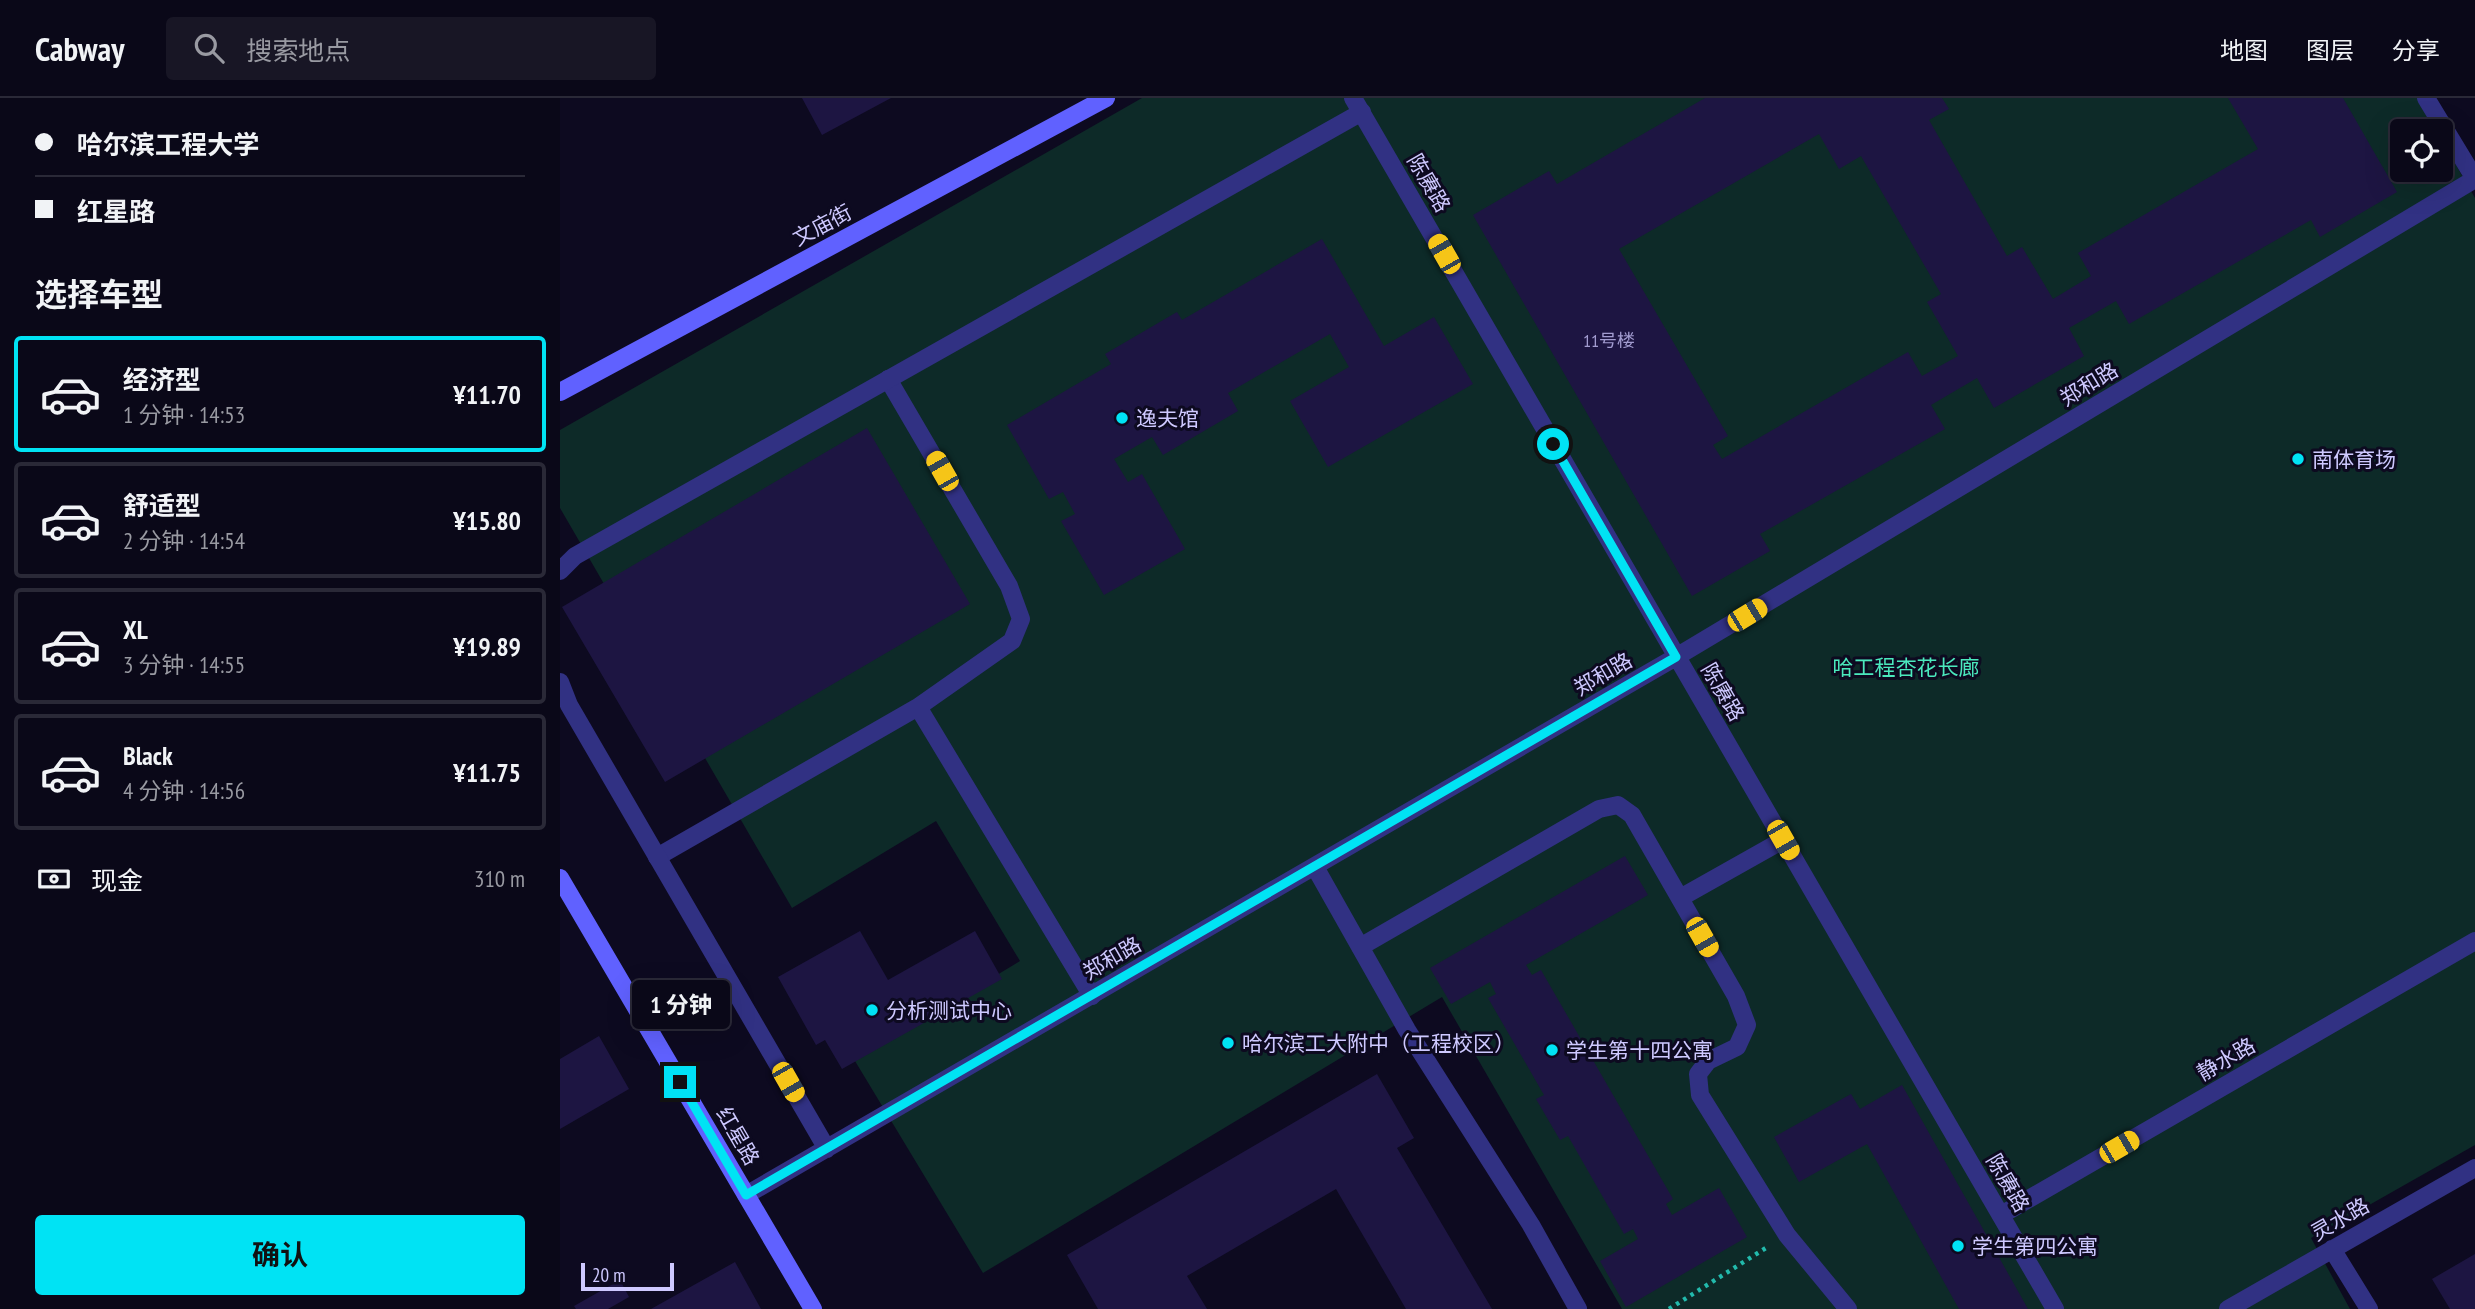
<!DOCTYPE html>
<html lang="zh">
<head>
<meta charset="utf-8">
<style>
  :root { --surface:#0a0818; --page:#181625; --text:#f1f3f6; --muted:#999aa2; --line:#2a2937; --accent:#00e3f4 }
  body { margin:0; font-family:"PT Sans Narrow","Noto Sans SC",sans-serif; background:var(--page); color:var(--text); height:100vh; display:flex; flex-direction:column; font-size:26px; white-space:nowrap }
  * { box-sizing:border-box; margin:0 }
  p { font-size:23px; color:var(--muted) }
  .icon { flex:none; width:38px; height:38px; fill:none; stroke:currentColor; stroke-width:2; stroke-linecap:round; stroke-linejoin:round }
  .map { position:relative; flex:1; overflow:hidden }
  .side { display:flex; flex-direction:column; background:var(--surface); width:560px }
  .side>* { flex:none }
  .top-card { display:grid; align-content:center; height:154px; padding:0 35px; background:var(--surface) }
  .buttons { position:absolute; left:1830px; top:21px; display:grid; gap:14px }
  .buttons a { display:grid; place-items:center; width:63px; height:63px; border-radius:7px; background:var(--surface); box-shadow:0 7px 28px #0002,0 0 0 2px var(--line); font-size:35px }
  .scale { position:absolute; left:21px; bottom:18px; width:93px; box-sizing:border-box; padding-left:7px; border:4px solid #cec9ff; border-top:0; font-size:19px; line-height:24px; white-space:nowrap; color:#cec9ff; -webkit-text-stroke:5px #0d0a20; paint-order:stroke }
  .end { position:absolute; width:32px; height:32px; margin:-16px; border:9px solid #00e3f4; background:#111; box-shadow:0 0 0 4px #111 }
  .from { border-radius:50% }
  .bubble { position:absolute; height:49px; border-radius:7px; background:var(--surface); box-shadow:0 7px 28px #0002,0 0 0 2px var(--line); font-size:23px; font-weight:700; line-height:49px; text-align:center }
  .car { position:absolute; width:21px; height:42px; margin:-21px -10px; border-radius:9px; box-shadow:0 0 5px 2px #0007; background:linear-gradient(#f5c518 24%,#345 0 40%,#f5c518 0 76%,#345 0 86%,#f5c518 0) }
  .top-card b { display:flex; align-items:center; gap:24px; height:66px; font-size:26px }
  .top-card b+b { border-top:2px solid var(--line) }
  .top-card i { width:18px; height:18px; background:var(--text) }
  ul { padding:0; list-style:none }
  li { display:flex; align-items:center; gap:21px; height:116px; margin:0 14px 10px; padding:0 21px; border:4px solid var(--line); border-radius:7px }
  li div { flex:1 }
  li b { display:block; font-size:26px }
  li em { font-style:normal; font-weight:700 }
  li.on { border-color:var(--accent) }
  li>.icon { width:63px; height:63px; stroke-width:1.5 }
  h2 { padding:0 35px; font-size:32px; line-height:84px }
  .pay { display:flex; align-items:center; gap:18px; height:77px; padding:0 35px; font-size:26px }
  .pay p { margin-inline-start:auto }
  .action { display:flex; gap:14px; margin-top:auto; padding:14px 35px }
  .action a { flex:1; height:80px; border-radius:7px; background:var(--accent); color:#111; font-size:28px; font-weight:700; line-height:80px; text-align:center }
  header { display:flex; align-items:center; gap:42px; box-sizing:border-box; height:98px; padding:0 35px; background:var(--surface); border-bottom:2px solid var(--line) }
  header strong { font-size:33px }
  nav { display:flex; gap:38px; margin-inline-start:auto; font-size:24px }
  .search { width:490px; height:63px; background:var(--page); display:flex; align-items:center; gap:18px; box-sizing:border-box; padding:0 24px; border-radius:7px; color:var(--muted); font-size:26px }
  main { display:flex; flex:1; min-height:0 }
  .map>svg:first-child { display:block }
  .green { fill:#0d2a28 }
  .building { fill:#1d1542; fill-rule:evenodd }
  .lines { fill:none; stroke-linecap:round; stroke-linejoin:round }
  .path { stroke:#22baac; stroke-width:4.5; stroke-dasharray:3.5 5; stroke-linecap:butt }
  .service { stroke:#313183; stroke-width:18 }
  .minor { stroke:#313183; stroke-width:18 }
  .secondary { stroke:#6061ff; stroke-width:18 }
  .route { stroke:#00e3f4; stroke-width:9 }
  .poi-dot { fill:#00e3f4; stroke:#0d0a20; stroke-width:2.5 }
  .labels { text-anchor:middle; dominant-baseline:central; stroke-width:6; stroke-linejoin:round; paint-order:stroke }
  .number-label { font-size:18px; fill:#a29cd0 }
  .street-label { font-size:21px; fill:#cec9ff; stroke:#0d0a20 }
  .poi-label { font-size:21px; fill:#cec9ff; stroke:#0d0a20; text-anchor:start }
  .park-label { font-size:21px; fill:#4be9bd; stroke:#0d0a20 }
</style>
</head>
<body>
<header>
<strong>Cabway</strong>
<div class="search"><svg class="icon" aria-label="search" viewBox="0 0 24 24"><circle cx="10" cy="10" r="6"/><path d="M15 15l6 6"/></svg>搜索地点</div>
<nav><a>地图</a><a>图层</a><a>分享</a></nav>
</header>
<main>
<section class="side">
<div class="top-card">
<b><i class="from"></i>哈尔滨工程大学</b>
<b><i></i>红星路</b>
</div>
<h2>选择车型</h2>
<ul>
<li class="on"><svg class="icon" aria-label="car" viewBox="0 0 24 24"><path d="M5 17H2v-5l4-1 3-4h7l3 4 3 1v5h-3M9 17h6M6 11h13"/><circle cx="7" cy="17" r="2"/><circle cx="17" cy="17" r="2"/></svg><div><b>经济型</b><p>1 分钟 · 14:53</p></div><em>¥11.70</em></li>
<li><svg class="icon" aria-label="car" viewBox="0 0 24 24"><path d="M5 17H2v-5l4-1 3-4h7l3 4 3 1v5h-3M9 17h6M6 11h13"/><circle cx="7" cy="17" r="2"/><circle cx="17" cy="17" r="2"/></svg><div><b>舒适型</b><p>2 分钟 · 14:54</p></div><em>¥15.80</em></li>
<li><svg class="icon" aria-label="car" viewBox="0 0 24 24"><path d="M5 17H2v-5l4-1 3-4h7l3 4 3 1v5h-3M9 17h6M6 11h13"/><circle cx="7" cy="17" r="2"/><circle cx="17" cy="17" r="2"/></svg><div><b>XL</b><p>3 分钟 · 14:55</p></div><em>¥19.89</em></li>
<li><svg class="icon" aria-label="car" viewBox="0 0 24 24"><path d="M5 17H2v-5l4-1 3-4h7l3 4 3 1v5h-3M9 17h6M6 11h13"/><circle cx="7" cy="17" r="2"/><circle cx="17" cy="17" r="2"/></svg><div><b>Black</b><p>4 分钟 · 14:56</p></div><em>¥11.75</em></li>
</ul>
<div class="pay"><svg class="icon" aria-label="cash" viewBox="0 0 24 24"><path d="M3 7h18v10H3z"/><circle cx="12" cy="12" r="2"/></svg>现金<p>310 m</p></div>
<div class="action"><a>确认</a></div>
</section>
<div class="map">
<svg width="1915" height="1211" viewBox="0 0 1915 1211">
  <rect width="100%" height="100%" fill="#0d0a20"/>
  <path class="green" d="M582,0H1858L1877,33H1843V72H1881V41L1915,100V1047L1751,1140L1790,1211H1062L882,899L423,1175L295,963L460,863L376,723L232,810L0,410V332Z"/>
  <path class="building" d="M242,0H331L262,37Z
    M1145,0H1382L1389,11L1369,22L1447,158L1462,149L1493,201L1531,178L1518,155L1698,51L1668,0H1783L1837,94L1760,139L1751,122L1569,226L1556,203L1509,230L1524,258L1434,310L1417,280L1371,307L1385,331L1200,436L1210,453L1132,498L913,117L989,73L997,86ZM1259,36L1279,71L1301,58L1381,196L1367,204L1398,258L1362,278L1348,254L1162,361L1153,347L1168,338L1059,151Z
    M762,141L824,248L874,219L913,286L768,369L730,303L789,269L770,236L668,295L678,313L603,357L592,339L554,361L568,384L582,376L625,451L544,497L501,423L515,416L503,394L489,401L447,327L551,266L545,256L617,214L622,222Z
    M307,330L410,506L105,684L2,509Z
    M1065,758L1088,797L966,867L972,877L981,872L1113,1101L1106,1106L1112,1117L1159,1090L1187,1139L1066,1209L1040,1163L1078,1141L1073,1131L1064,1136L1008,1038L1000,1042L976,1001L984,997L928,900L936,896L930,884L891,906L870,870Z
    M300,833L328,882L415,833L442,881L282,971L265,942L256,947L218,879Z
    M39,938L69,991L0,1031V961Z
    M817,976L854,1040L837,1050L932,1211H846L776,1091L627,1178L647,1211H538L507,1157Z
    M1342,987L1468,1211H1399L1307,1046L1239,1084L1214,1039L1291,996L1300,1011Z
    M1915,1156V1211H1890L1872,1181Z
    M175,1164L201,1211H91Z
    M60,1182L69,1199L48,1211H16L14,1208Z"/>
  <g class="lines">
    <path class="path" d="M1109,1211L1209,1148"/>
    <path class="service" d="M358,609L532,898
      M97,759L358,609L452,543L461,521L449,488L328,281
      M755,769L847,932L971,1127L1018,1211
      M1120,800L1223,742
      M800,849L1039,711L1058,707L1072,717L1176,898L1187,927L1177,949L1148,963L1138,976L1140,997L1227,1137L1288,1211
      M1441,1117L1915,843
      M1772,1151L1809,1211
      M1668,1211L1915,1070"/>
    <path class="minor" d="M793,0L1495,1211
      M1866,0L1915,81
      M0,473L15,458L802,14
      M0,584L9,607L267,1051
      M186,1097L1116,559L1915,81"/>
    <path class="secondary" d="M0,294L546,0
      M0,780L253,1211"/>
  </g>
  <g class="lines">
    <path class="route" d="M120,984L186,1097L1116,559L993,346"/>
  </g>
  <g class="poi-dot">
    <circle cx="562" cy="320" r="7"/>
    <circle cx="1738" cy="361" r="7"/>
    <circle cx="312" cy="912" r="7"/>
    <circle cx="668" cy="945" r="7"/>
    <circle cx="992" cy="952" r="7"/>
    <circle cx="1398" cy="1148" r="7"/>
  </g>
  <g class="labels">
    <g class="number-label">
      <text x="1049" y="242">11号楼</text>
    </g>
    <g class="street-label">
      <text transform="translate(869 85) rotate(60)">陈赓路</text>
      <text transform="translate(262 127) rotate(-28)">文庙街</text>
      <text transform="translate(1529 286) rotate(-31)">郑和路</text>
      <text transform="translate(1043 576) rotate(-30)">郑和路</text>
      <text transform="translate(1163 594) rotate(60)">陈赓路</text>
      <text transform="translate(552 860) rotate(-30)">郑和路</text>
      <text transform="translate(1666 961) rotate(-30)">静水路</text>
      <text transform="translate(178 1038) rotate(60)">红星路</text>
      <text transform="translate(1448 1085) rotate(60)">陈赓路</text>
      <text transform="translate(1780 1121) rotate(-30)">灵水路</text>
    </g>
    <g class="poi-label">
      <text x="576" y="320">逸夫馆</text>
      <text x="1752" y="361">南体育场</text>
      <text x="326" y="912">分析测试中心</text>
      <text x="682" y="945">哈尔滨工大附中（工程校区）</text>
      <text x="1006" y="952">学生第十四公寓</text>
      <text x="1412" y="1148">学生第四公寓</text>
    </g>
    <g class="park-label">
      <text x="1346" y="569">哈工程杏花长廊</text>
    </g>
  </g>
</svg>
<div class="buttons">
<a><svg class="icon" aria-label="locate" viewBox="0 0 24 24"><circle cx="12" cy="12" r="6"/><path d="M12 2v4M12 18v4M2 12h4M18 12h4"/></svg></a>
</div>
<div class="scale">20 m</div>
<i class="end from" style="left:993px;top:346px"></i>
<i class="end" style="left:120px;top:984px"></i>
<div class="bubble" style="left:72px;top:882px;width:98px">1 分钟</div>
<i class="car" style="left:884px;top:156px;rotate:330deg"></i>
<i class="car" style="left:382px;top:373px;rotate:330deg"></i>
<i class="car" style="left:1187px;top:517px;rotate:59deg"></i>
<i class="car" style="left:1223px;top:742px;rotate:150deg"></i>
<i class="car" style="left:1142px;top:839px;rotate:150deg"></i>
<i class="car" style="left:228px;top:984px;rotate:150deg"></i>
<i class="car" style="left:1559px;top:1049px;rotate:60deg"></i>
</div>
</main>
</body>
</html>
